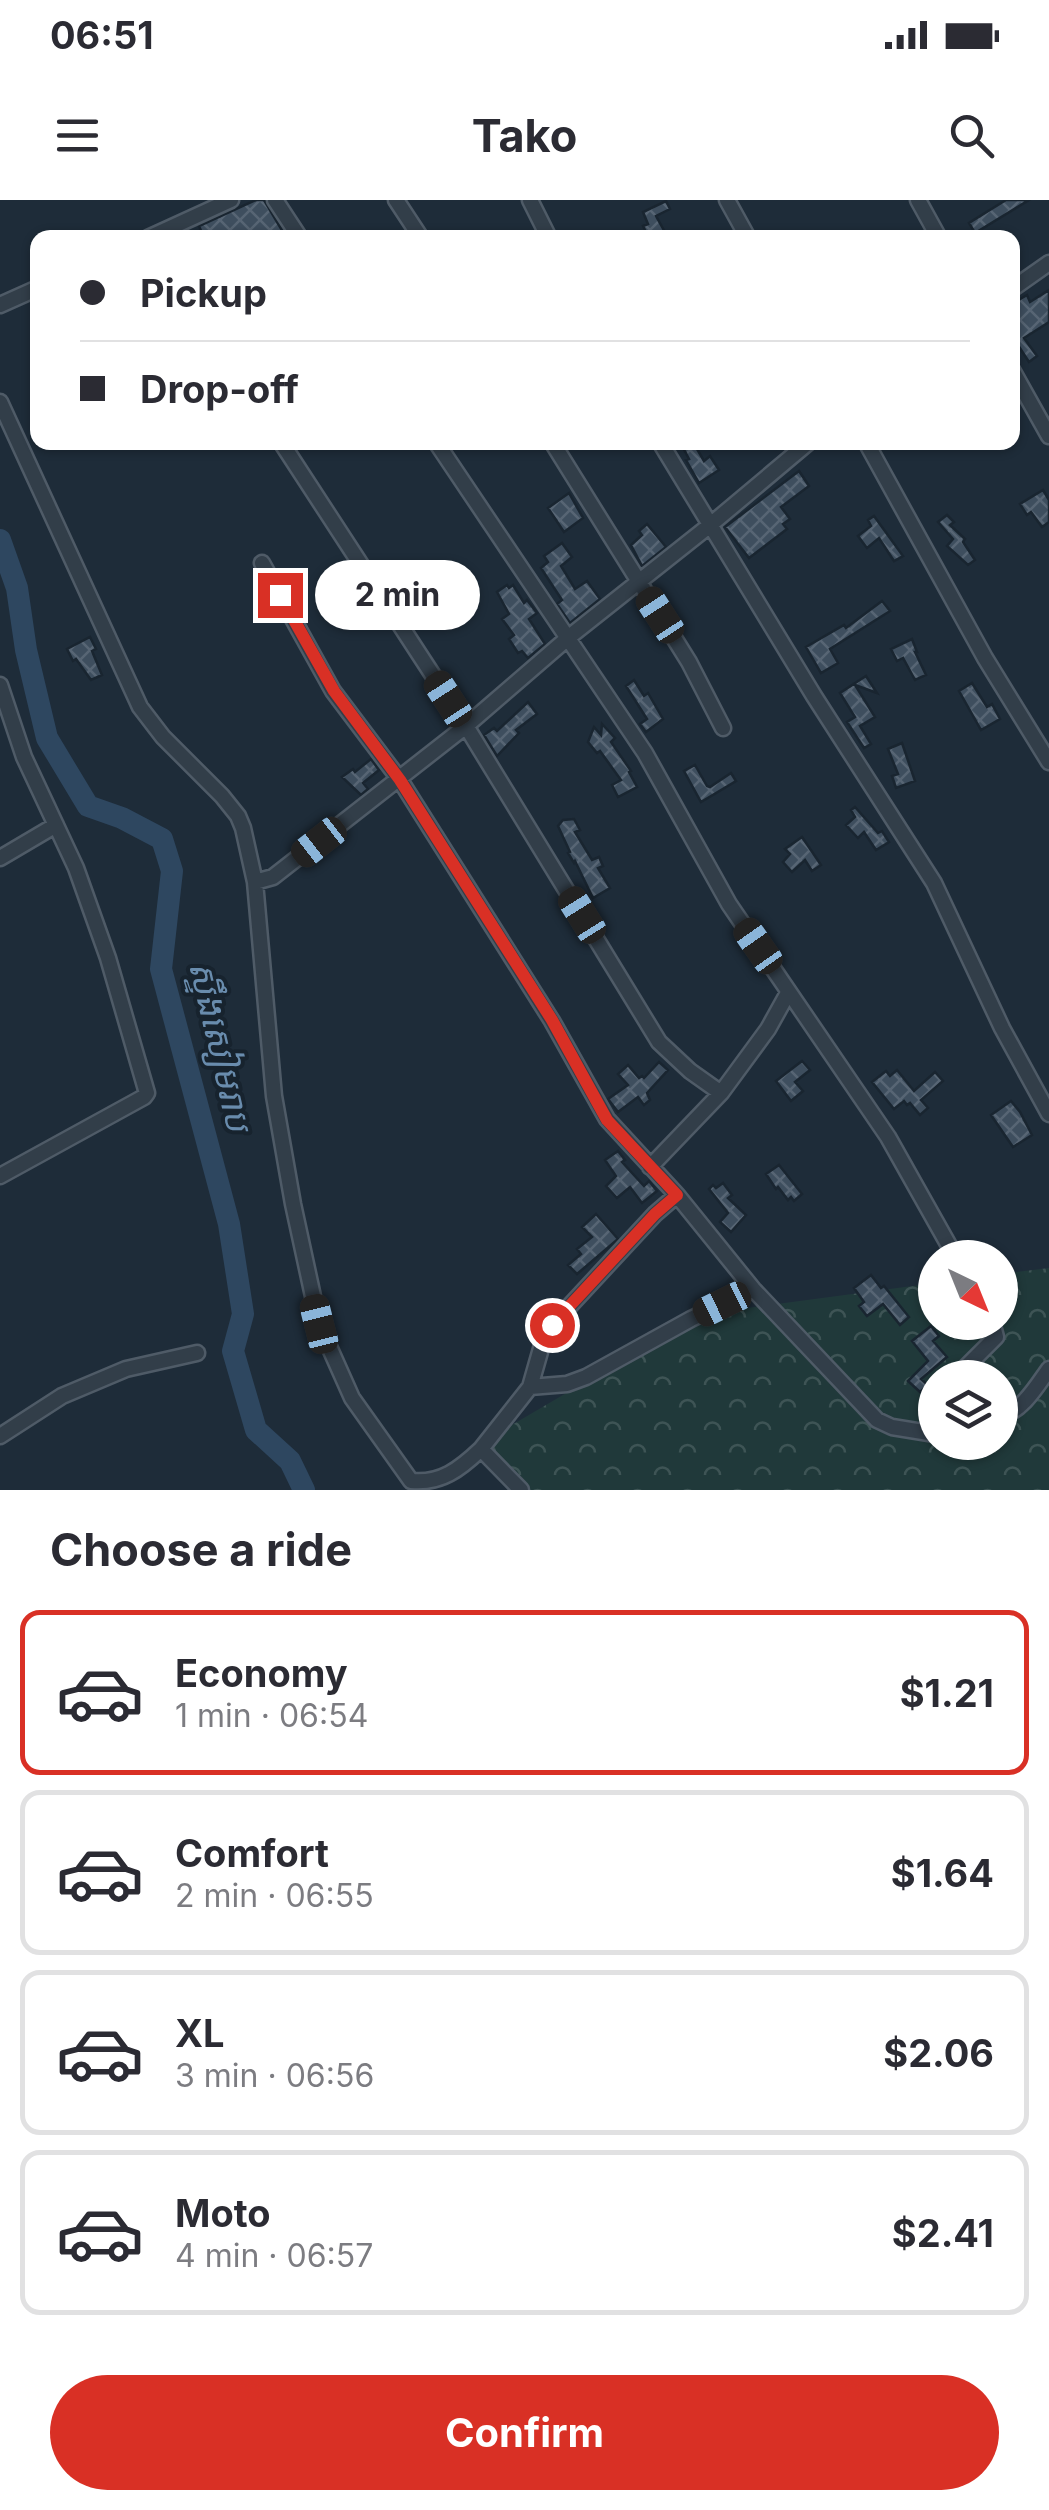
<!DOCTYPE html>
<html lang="en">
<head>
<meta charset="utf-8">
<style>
  :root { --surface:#fff; --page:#f7f7f7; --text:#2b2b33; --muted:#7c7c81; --line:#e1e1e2; --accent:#d93025 }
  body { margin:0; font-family:Inter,"Noto Sans Khmer",sans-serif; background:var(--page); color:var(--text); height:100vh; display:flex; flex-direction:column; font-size:38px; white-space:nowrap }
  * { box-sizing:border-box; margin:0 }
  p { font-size:32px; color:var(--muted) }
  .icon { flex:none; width:55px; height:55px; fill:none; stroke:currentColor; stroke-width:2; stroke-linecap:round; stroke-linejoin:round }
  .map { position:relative; height:1290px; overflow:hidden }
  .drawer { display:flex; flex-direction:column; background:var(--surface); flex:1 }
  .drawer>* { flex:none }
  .top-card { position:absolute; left:30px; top:30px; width:990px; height:220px; border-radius:20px; box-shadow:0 2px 8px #0004; display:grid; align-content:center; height:220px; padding:0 50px; background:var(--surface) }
  .needle { width:65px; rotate:137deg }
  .controls { position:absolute; left:918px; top:1040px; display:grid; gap:20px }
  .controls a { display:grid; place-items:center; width:100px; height:100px; border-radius:50%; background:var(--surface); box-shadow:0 2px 8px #0004; font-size:50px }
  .end { position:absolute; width:45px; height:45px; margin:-22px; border:12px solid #d93025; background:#fff; box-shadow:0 0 0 5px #fff }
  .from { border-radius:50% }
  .bubble { position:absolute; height:70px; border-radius:35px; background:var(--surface); box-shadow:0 2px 8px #0004; font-size:32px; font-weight:700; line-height:70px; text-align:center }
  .car { position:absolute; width:30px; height:60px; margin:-30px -15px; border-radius:12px; box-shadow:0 0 8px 2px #0007; background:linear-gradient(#222 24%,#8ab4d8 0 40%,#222 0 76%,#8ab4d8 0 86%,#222 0) }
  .top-card b { display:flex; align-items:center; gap:35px; height:95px; font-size:38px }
  .top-card b+b { border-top:2px solid var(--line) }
  .top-card i { width:25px; height:25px; background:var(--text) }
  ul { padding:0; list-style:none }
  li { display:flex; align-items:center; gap:30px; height:165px; margin:0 20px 15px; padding:0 30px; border:5px solid var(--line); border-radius:20px }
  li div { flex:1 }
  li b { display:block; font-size:38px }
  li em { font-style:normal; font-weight:700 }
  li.on { border-color:var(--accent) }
  li>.icon { width:90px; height:90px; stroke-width:1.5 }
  h2 { padding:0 50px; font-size:45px; line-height:120px }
  .cta { display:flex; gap:20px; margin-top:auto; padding:20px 50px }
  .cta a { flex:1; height:115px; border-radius:60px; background:var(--accent); color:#fff; font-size:40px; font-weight:700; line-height:115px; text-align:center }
  .status { display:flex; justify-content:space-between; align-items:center; height:70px; padding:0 50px; background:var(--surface); direction:ltr }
  .status svg { height:28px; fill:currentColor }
  header { display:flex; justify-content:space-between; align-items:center; height:130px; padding:0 50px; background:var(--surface); font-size:45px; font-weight:700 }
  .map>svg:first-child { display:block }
  .forest { fill:url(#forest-crowns); fill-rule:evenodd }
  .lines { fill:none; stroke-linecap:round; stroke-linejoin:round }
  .river { stroke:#2e4760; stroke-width:22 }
  .building { fill:url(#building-cross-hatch); stroke:#192530; stroke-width:2.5 }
  .minor-casing { stroke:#4f5b67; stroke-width:19 }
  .minor { stroke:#323e49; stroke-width:14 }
  .route { stroke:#d93025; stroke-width:12 }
  .labels { text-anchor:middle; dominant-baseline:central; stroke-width:8; stroke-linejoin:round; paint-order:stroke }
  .water-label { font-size:35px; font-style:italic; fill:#698cad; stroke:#17232e }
</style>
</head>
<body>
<div class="status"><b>06:51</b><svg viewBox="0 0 49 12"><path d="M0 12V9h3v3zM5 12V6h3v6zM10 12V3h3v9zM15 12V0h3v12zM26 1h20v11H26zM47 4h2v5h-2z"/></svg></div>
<header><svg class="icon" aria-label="menu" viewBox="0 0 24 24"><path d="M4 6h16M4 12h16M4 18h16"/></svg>Tako<svg class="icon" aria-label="search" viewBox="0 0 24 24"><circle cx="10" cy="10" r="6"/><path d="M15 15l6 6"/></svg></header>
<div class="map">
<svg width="1049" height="1290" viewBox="0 0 1049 1290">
  <defs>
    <pattern id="forest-crowns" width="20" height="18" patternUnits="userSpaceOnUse" patternTransform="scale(2.5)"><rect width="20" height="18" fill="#20393a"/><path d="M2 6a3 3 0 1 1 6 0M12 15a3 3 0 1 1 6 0" fill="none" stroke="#3e5455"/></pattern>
    <pattern id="building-cross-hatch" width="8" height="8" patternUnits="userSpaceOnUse" patternTransform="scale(2.5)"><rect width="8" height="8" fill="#3e4e5e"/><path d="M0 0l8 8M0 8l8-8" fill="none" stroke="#576574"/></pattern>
  </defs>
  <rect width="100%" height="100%" fill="#1e2c39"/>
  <path class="forest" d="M1049,1068V1290H513L481,1243L701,1114L935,1083V1122H1000V1074ZM935,1178H1000V1242H935Z"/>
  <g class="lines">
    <path class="river" d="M0,340L17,388L26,450L47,538L88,606L122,618L162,639L172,671L161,769L229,1024L243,1114L233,1151L256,1230L290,1261L304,1290"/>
  </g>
  <path class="building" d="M256,0H264L283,32L269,38H204L199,26Z
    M1006,0H1029L975,33L969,23Z
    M666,1L670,9L656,16L666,34L658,38H649L643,26L648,24L643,12Z
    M1049,90V122L1024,138L1037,156L1029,162L1012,136V104L1027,95L1030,102Z
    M680,242H693L704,261L710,256L719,270L699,283L686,260L689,259Z
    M799,271L809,286L781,307L790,319L783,324L787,329L749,358L725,327Z
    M1043,290L1049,300V322L1042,327L1031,312L1027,315L1020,304Z
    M569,293L583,318L564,332L548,308Z
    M947,315L954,322L950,325L965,339L963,342L975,360L968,365L947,346L953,339L938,322Z
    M874,316L903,356L894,361L879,338L867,348L858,336L871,326L868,320Z
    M647,324L666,347L642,366L631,345L642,335L639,331Z
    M562,343L572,357L561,366L575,389L587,381L600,399L570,423L557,404L562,400L541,368L548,362L544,356Z
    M384,362L397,375L413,368L419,378L395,393L388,381L377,370Z
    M507,385L509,388L513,385L524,403L527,400L537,413L529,419L545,444L528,458L522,451L518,453L509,439L514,435L502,419L509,414L497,392Z
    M882,401L890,411L830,449L838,463L821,473L806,447L844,425L846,428Z
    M90,437L96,449L92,451L102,475L91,480L76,459L73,461L67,449Z
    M912,439L917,452H915L926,475L915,480L903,458L897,461L891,449Z
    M866,476L877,493L855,485L875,517L860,526L871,544L864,548L847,522L855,517L840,493Z
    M634,480L644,496L648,493L663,519L646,532L640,524L647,519L626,486Z
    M972,483L987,507L992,504L1000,519L981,530L959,491Z
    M528,502L537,514L516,530L519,533L497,556L484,535L494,528L497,531Z
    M602,524L615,538L611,542L631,571L629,572L637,587L618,597L612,585L621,580L600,551L597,553L588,542L594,527L601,535Z
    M902,543L915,581L896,588L892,576L898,574L888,549Z
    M371,559L379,570L363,583L368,589L361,595L342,577L353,569L355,572Z
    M695,565L707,586L710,587L731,573L736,581L701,602L684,571Z
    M855,607L878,633L882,631L889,642L876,650L864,632L858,638L846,625L855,617L851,610Z
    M574,619L580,630L575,632L592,660L599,657L603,666L598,668L610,688L593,698L575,661L574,663L568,653L570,652L558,626L563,620Z
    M802,637L821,665L812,671L805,660L792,672L783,662L790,654L785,649Z
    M802,861L810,870L795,882L803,891L791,901L776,881Z
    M659,862L668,870L647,893L650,900L644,905L638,897L618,912L608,899L628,885L618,874L628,865L639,878L642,876L644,878Z
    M897,870L914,891L935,872L943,881L921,900L928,908L920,915L910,903L907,905L904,901L894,909L872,882L886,871L890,876Z
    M1011,901L1020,912L1032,935L1013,947L991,915Z
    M618,951L625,960L622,962L644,986L649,981L657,991L642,1003L630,987L617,998L606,986L616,976L605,960Z
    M779,965L802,994L794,1001L791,997L788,1000L778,987L776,989L766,974Z
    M723,983L732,995L728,998L746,1015L731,1032L720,1022L728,1013L709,989L713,985L716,988Z
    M596,1014L618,1039L577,1074L568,1065L581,1054L577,1049L592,1037L582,1027Z
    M871,1075L881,1088L884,1086L909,1117L900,1125L883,1104L867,1116L859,1106L864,1102L854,1088Z
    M931,1126L939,1136L933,1141L947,1157L921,1179L928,1185L920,1192L908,1181L928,1161L912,1141Z"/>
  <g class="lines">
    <g class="minor-casing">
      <path id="minor" d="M275,0L300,38
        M396,0L421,38
        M530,0L549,38
        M727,0L748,38
        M918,0L939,38
        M148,38L231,0
        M1012,89L1049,63
        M0,105L38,88
        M1012,170L1049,236
        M0,202L140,507L163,537L222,596L238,616L243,628L255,682L274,896L293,1004L319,1124L352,1198L411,1281C441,1284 460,1269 481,1249L521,1290
        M281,242L466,526L659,842L690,871L721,893
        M436,242L645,553L729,704L888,937L956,1058
        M552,242L689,462L723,528
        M660,242L814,496L934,683L1002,828L1049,914
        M866,242L985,458L1049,562
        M262,363L333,491L400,580L552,821L607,919L677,995L753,1089L877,1220L892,1227L935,1234
        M0,485L24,557L76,668L108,758L147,893L144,897L0,976
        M0,658L56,625
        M255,682L273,677L466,526L569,437L709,326L809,242
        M650,967L721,893L768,829L788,793
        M959,1178L961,1172L996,1137L992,1122
        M530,1187L542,1145L552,1125L655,1014L677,995
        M1000,1218C1024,1208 1034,1190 1049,1169
        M0,1236L62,1196L126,1169L197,1153
        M481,1249L530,1187L567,1184L586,1177L691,1119L753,1089"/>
    </g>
    <use href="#minor" class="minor"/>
  </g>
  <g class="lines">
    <path class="route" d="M280,395L334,491L400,580L552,820L607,920L677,995L655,1014L552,1125"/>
  </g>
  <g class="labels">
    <g class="water-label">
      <text transform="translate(221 846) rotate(77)">ស្ទឹងសៀមរាប</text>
    </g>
  </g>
</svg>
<div class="controls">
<a><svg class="needle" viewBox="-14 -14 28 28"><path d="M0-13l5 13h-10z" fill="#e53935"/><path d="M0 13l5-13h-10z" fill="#7c7c81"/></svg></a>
<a><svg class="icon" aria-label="layers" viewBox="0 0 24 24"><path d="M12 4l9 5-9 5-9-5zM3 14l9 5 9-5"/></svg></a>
</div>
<i class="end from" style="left:552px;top:1125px"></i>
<i class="end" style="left:280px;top:395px"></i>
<div class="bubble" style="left:315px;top:360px;width:165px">2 min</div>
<i class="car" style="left:660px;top:415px;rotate:327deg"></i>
<i class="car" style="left:448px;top:499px;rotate:327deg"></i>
<i class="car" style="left:319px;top:642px;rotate:232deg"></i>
<i class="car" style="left:582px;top:715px;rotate:328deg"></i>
<i class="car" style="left:758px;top:746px;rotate:325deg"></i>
<i class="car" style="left:722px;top:1104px;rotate:244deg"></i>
<i class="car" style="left:319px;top:1124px;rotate:346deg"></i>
<div class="top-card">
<b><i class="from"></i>Pickup</b>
<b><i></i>Drop-off</b>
</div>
</div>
<section class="drawer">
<h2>Choose a ride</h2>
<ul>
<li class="on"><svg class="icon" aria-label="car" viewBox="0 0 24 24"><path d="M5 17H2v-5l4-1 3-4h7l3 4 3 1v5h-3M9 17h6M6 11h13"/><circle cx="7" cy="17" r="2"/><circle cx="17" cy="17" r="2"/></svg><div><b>Economy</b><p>1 min · 06:54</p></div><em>$1.21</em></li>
<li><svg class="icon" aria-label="car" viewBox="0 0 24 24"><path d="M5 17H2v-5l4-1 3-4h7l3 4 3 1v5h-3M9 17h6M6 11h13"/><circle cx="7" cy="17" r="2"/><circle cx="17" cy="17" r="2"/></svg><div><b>Comfort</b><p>2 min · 06:55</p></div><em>$1.64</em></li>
<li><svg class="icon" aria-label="car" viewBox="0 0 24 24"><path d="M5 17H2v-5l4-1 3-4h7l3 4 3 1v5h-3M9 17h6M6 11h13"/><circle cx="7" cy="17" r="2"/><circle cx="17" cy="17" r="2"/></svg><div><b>XL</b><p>3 min · 06:56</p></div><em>$2.06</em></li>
<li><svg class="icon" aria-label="car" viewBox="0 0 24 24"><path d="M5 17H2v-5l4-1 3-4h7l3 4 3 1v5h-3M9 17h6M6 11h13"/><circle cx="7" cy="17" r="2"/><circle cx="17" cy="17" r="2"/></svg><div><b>Moto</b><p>4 min · 06:57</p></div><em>$2.41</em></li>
</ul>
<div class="cta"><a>Confirm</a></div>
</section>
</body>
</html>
